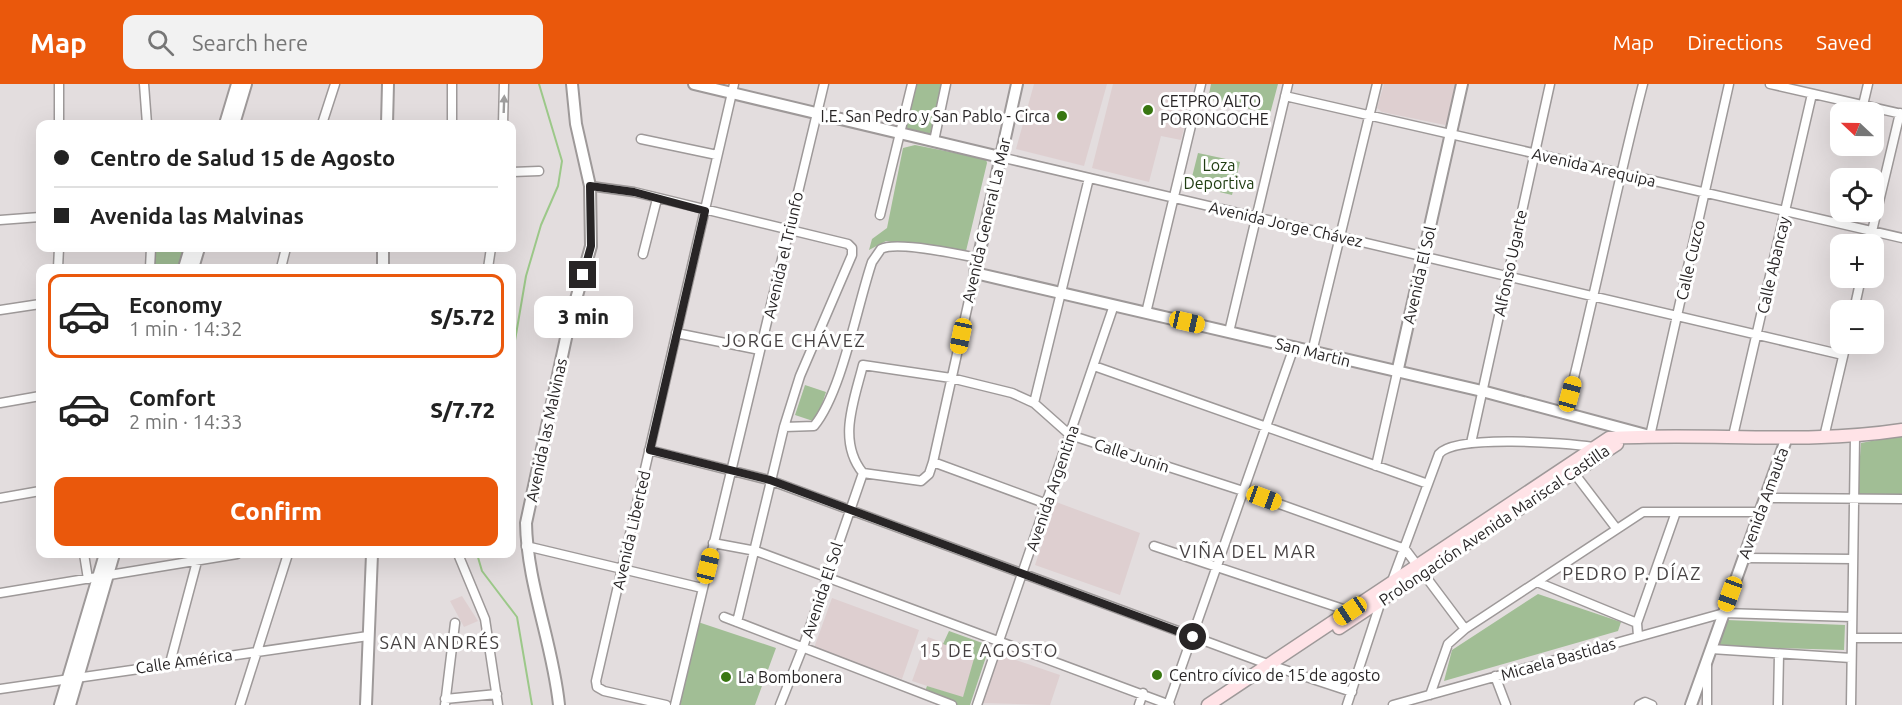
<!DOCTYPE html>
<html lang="en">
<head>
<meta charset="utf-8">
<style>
  :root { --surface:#fff; --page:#f2f2f2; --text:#222; --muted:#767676; --line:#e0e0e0; --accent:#ea580c }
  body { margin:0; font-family:Ubuntu,sans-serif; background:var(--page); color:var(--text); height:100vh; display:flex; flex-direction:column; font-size:22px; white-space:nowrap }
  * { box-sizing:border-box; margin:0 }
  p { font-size:20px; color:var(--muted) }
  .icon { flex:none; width:33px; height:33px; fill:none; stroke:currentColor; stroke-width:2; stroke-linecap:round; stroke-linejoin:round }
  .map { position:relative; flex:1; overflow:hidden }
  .side { position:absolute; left:36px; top:180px; width:480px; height:294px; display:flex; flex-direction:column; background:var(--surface); border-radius:12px; box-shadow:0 6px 24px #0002 }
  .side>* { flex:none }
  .banner { position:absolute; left:36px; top:36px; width:480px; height:132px; border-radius:12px; box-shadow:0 6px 24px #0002; display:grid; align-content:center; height:132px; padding:0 18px; background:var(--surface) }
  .needle { width:39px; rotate:292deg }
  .fabs { position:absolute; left:1830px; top:18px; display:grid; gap:12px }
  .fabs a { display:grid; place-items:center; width:54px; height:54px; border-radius:12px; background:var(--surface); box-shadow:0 6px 24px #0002; font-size:30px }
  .end { position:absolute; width:27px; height:27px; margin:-14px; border:8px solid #282526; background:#fff; box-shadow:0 0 0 3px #fff }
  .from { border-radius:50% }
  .bubble { position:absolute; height:42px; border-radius:12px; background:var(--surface); box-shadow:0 6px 24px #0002; font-size:20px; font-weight:800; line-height:42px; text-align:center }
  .car { position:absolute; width:18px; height:36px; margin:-18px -9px; border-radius:8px; box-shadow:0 0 4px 2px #0007; background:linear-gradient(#f5c518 24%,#345 0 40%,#f5c518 0 76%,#345 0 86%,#f5c518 0) }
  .banner b { display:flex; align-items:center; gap:21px; height:57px; font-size:22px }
  .banner b+b { border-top:2px solid var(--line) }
  .banner i { width:15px; height:15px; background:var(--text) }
  ul { padding:10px 0 0; list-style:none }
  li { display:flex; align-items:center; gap:18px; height:84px; margin:0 12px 9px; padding:0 6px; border:3px solid transparent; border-radius:12px }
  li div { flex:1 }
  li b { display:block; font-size:22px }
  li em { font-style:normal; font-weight:800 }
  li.on { border-color:var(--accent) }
  li>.icon { width:54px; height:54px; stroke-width:1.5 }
  .action { display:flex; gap:12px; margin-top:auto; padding:12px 18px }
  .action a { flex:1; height:69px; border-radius:12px; background:var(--accent); color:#fff; font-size:24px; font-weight:800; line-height:69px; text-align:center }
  header { display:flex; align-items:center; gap:36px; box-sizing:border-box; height:84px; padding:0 30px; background:var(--accent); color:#fff }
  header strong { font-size:28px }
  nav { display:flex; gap:33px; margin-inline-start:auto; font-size:21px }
  .search { width:420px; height:54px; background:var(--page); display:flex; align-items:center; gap:15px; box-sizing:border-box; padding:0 21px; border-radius:12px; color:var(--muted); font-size:22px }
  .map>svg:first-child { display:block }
  .built { fill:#decfd0 }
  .green { fill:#a1be95 }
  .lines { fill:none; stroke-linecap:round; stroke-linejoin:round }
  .stream { stroke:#9cc889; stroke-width:2 }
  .minor-casing { stroke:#9e9999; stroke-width:11 }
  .tertiary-casing { stroke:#9e9999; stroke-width:14 }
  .secondary-casing { stroke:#9e9999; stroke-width:15 }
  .minor { stroke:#fff; stroke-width:8 }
  .tertiary { stroke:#fff; stroke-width:10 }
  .secondary { stroke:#ffe3e7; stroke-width:12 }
  .oneway { fill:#9e9d9d }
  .route { stroke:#282526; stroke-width:8 }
  .poi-dot { fill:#387611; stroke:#fff; stroke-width:2 }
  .labels { text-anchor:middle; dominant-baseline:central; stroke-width:6; stroke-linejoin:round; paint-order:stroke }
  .poi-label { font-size:16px; fill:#282526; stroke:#fff; text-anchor:start }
  .park-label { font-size:16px; fill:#203d12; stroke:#fff }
  .street-label { font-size:16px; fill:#282526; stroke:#fff }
  .neighbourhood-label { font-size:18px; letter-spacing:1.5px; fill:#474243; stroke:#fff }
</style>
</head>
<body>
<header>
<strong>Map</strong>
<div class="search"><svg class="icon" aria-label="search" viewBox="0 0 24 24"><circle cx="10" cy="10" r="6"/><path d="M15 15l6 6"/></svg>Search here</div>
<nav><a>Map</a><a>Directions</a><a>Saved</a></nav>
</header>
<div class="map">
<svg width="1902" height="621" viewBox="0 0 1902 621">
  <rect width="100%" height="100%" fill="#e3ddde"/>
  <path class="built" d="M1034,0H1107L1084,82L1016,65Z
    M1113,0H1195L1181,56L1161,52L1149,98L1092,84Z
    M1384,0H1458L1449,38L1445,41L1382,28L1377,24Z
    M1056,418L1140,449L1120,511L1035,481Z
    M462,512L478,537L464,543L450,517Z
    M832,514L919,546L902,595L814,564Z
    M928,553L976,571L963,614L912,597Z
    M998,570L1060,591L1050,621L980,619Z"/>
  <path class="green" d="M914,0H943L932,50L904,44Z
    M1211,0H1278L1270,30L1208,15Z
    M915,61L986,75L987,79L966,167L962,171L886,157L869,166L872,155L887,144L903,64Z
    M1198,69L1240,78L1232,111L1190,101Z
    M155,164H185L180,184H154Z
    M805,301L826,308L816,338L795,331Z
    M1902,351V413H1857L1861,359Z
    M1538,510L1621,538L1618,547L1444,597L1452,566Z
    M1727,536L1845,541L1844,566L1718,562Z
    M698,538L776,564L755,621H680Z
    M949,547L988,561L989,564L970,621H955L924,610L927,602L963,613L975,571L943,560Z"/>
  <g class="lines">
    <path class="stream" d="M512,274L526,192L541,141L558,102L562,77L539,0
      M477,470L482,487L517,533L532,621"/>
    <g class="minor-casing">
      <path id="minor" d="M144,0L147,40
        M1770,0L1902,30
        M1285,12L1902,154
        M1863,21L1868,0
        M59,40V0
        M322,40L335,0
        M452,40V0
        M503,40L504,0
        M641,55L717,71
        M934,57L946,0
        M1000,73L1843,271
        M512,88L539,87
        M590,102L634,108L848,160L852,164V171L800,292L784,343L737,538
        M880,131L912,0
        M0,136L40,133
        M1869,160L1900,29
        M643,170L657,115
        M58,184L59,164
        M150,184L151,164
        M281,184L286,164
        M488,184L491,164
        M975,189L933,378L929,390L921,397L863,389C837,357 854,317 863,281L951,294L1012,309L1034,319L1070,351L1243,407L1405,465
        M0,226L40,220
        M1854,226L1861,194
        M1146,229L1201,0
        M1229,248L1288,0
        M676,249L760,266
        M1312,268L1377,0
        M1094,282L1428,400
        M0,319L40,312
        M1034,319L1089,94
        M1565,330C1593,220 1615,109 1643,0
        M784,343L814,342C842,308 857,222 872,178L881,165C896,157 958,170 977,174
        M1650,352L1729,0
        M1733,352L1812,10
        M1824,353L1846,260
        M1471,359L1550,0
        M649,366L769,396L1270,581L1352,608
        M933,378L1047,420
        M1376,382L1397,289
        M1571,385L1616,444
        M0,414L40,407
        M1765,414L1902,415
        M713,459L756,467L1170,621
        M526,462L702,504
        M1154,462L1352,528
        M1405,465L1465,545L1448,560L1430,611
        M84,470L88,495
        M458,470L485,535L498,621
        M1743,474L1853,475
        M1392,497L1439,370C1455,350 1566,359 1593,363
        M1537,498L1637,539
        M0,509L237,470
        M724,533L952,621
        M1465,545L1643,428H1760
        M1638,552L1637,539L1676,428
        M1852,554H1902
        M1711,565L1851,574
        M170,579L199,470
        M1707,582V621
        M1495,592L1506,621
        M0,605L368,552
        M445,615L497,610
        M240,621L288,470
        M445,621L455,539
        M666,621L604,607L597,603L596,597L734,0
        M675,621L824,0
        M780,621L803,563L863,389
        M977,621L1114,221
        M1139,621L1143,609
        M1168,621L1294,263
        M1347,621L1381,517
        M1393,621L1724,529L1852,533
        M1639,621L1645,618L1652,621
        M1778,621L1779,570
        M1851,621L1855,353"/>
    </g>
    <g class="tertiary-casing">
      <path id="tertiary" d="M694,0L1000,73
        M1017,0L975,189L1482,307L1646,351
        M225,40L237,0
        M234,40L246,0
        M387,40L388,0
        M184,184L190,164
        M193,184L199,164
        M383,184V164
        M1397,289L1462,0
        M60,621L105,470
        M70,621L114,470
        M366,621L372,470
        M559,621C553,560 527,500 526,439L569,240L591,162L590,102L576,40L572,0
        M1691,621L1787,353"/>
    </g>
    <g class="secondary-casing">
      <path id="secondary" d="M1339,544L1617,360
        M1208,621L1609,354C1707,348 1805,361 1902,346"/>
    </g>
    <use href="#minor" class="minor"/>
    <use href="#tertiary" class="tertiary"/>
    <use href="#secondary" class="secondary"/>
  </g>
  <defs><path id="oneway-solid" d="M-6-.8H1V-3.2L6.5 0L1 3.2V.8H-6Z" transform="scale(1.5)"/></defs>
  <use class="oneway" href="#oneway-solid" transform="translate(504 20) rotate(-88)"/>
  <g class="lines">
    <path class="route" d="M583,191L591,162L590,102L634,108L705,127L650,366L770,396L1193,553"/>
  </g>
  <g class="poi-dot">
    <circle cx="1148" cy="26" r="6"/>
    <circle cx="1062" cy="32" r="6"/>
    <circle cx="1157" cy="591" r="6"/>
    <circle cx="726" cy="593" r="6"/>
  </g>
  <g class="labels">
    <g class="poi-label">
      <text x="1160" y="17">CETPRO ALTO<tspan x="1160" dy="18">PORONGOCHE</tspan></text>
      <text x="1050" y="32" text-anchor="end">I.E. San Pedro y San Pablo - Circa</text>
      <text x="1169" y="591">Centro cívico de 15 de agosto</text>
      <text x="738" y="593">La Bombonera</text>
    </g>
    <g class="park-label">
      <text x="1219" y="81">Loza<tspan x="1219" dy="18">Deportiva</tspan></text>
    </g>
    <g class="street-label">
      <text transform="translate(1594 83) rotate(13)">Avenida Arequipa</text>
      <text transform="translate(986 136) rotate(-77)">Avenida General La Mar</text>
      <text transform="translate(1286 140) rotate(13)">Avenida Jorge Chávez</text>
      <text transform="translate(783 171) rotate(-77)">Avenida el Triunfo</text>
      <text transform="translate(1690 176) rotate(-77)">Calle Cuzco</text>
      <text transform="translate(1510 179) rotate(-78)">Alfonso Ugarte</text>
      <text transform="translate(1773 181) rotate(-77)">Calle Abancay</text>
      <text transform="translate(1419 191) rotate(-77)">Avenida El Sol</text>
      <text transform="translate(1313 268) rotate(14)">San Martin</text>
      <text transform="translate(546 346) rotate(-78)">Avenida las Malvinas</text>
      <text transform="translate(1132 371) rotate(18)">Calle Junin</text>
      <text transform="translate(1052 404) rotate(-71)">Avenida Argentina</text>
      <text transform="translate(1763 419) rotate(-70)">Avenida Amauta</text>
      <text transform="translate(1494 441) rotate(-34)">Prolongación Avenida Mariscal Castilla</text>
      <text transform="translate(631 446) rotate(-77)">Avenida Liberted</text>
      <text transform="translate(822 506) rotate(-72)">Avenida El Sol</text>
      <text transform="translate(1558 575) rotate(-16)">Micaela Bastidas</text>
      <text transform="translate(184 577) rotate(-8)">Calle América</text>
    </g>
    <g class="neighbourhood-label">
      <text x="794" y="256">JORGE CHÁVEZ</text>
      <text x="1248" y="467">VIÑA DEL MAR</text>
      <text x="1632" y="489">PEDRO P. DÍAZ</text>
      <text x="440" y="558">SAN ANDRÉS</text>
      <text x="989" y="566">15 DE AGOSTO</text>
    </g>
  </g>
</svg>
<div class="fabs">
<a><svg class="needle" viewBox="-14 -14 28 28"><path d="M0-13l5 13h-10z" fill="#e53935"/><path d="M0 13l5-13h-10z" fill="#767676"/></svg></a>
<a><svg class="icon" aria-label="locate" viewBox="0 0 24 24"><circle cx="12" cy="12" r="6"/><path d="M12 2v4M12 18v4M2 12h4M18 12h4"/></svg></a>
<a>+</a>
<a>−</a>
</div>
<i class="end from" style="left:1193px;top:553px"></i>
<i class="end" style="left:583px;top:191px"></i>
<div class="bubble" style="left:534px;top:212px;width:99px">3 min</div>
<i class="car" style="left:1187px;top:238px;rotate:103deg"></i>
<i class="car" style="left:961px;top:252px;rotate:192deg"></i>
<i class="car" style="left:1570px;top:310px;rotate:15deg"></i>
<i class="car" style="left:1264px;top:414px;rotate:110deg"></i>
<i class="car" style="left:708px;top:482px;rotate:14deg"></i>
<i class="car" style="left:1730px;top:510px;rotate:200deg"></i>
<i class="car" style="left:1350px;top:527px;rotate:236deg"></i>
<div class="banner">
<b><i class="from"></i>Centro de Salud 15 de Agosto</b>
<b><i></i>Avenida las Malvinas</b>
</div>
<section class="side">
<ul>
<li class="on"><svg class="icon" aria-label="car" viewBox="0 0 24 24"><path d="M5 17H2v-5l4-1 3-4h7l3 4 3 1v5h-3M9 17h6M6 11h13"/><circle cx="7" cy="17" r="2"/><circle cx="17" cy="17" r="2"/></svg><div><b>Economy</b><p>1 min · 14:32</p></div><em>S/5.72</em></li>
<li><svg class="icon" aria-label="car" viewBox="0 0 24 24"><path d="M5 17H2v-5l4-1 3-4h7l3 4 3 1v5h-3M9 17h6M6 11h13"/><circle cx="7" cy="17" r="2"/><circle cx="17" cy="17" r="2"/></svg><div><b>Comfort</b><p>2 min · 14:33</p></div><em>S/7.72</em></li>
</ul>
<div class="action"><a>Confirm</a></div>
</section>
</div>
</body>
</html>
